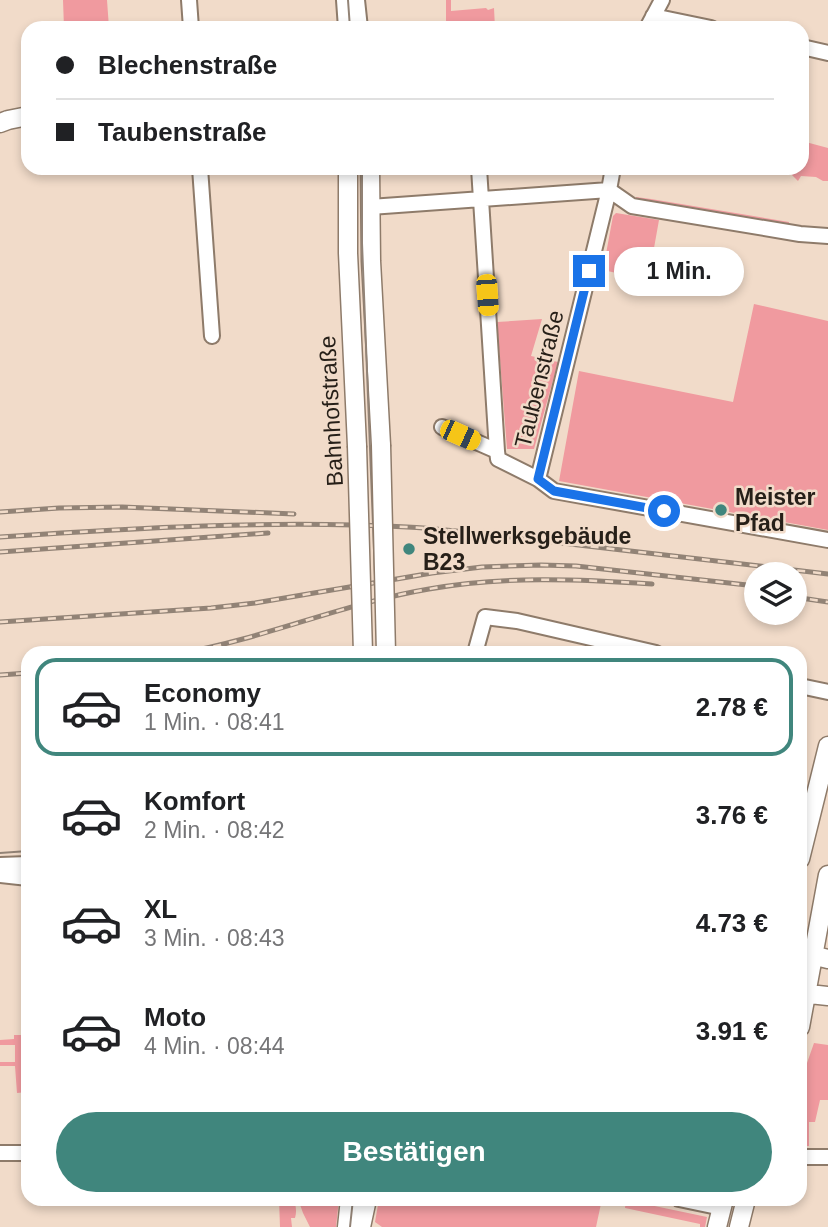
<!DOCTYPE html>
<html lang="de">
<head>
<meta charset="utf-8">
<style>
  :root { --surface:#fff; --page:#f2f2f2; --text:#202124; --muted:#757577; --line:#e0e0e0; --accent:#40867d }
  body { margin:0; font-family:Helvetica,sans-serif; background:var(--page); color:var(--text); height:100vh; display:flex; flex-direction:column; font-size:26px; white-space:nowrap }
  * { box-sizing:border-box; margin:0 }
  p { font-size:23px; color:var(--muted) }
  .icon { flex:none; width:38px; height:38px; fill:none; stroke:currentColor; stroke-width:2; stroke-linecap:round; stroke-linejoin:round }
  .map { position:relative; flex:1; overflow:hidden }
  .drawer { position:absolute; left:21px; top:646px; width:786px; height:560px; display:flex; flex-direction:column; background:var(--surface); border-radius:21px; box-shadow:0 4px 10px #0003 }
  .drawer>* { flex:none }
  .banner { position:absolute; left:21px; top:21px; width:788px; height:154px; border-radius:21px; box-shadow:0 4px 10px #0003; display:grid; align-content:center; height:154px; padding:0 35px; background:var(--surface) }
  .buttons { position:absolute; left:744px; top:562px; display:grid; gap:14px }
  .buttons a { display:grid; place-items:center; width:63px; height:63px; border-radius:50%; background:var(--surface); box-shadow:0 4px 10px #0003; font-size:35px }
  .end { position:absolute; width:32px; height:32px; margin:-16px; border:9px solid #1a73e8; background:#fff; box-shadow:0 0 0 4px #fff }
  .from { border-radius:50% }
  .bubble { position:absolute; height:49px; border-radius:24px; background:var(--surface); box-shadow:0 4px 10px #0003; font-size:23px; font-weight:700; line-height:49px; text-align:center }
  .car { position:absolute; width:21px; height:42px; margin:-21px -10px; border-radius:9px; box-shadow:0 0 5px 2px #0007; background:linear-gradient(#f5c518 24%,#345 0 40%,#f5c518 0 76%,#345 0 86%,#f5c518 0) }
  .banner b { display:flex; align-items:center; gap:24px; height:66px; font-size:26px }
  .banner b+b { border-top:2px solid var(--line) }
  .banner i { width:18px; height:18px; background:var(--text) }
  ul { padding:12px 0 0; list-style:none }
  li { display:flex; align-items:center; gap:21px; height:98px; margin:0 14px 10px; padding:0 21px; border:4px solid transparent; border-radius:21px }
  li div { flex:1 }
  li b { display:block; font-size:26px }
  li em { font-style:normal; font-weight:700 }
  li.selected { border-color:var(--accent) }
  li>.icon { width:63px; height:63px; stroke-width:1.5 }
  .action { display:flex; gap:14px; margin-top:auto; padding:14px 35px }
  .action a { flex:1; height:80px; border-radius:42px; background:var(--accent); color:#fff; font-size:28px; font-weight:700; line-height:80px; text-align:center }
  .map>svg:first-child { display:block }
  .green { fill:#f09a9f }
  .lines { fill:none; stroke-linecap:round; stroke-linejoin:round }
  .minor-casing { stroke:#8e7b6a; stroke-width:18 }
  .major-casing { stroke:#8e7b6a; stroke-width:21 }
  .minor { stroke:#fff; stroke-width:14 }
  .major { stroke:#fff; stroke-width:18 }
  .tram { stroke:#928376; stroke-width:2 }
  .rail-casing { stroke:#928376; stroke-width:5 }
  .rail { stroke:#f1dbc9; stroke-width:2.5; stroke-dasharray:8; stroke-linecap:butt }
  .major-bridge-casing { stroke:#8e7b6a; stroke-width:21; stroke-linecap:butt }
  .major-bridge { stroke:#fff; stroke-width:18 }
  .route { stroke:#1a73e8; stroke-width:9 }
  .poi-dot { fill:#40867d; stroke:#f1dbc9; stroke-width:2.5 }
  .labels { text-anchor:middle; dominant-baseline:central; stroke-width:5; stroke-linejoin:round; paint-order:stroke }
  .street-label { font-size:23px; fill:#261f18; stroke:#f1dbc9 }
  .poi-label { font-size:23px; font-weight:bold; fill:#261f18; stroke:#f1dbc9; text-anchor:start }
</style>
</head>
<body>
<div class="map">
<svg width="828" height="1227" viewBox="0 0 828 1227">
  <rect width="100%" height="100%" fill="#f1dbc9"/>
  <path class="green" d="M63,0H107L109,28H64Z
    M446,0H451V11L486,8L488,10L494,8L495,28H477L476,21L449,23V28H446Z
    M802,141L828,148V181H823L816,177L801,176L798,181L791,174L788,168H802Z
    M636,197L651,199L789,222V226L635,202Z
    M616,213L659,220L654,248L691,257L684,288L603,270L613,216Z
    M754,304L828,321V530L559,481L579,371L733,402Z
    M542,319L531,356L558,362L534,449H507L497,322Z
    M21,1028H28V1092L17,1093L15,1066H0V1062H15V1045H0V1040L14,1039V1035H21Z
    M814,1043L828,1045V1100H820L815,1122H809V1146H800V1083Z
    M279,1199H293C296,1204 297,1212 295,1218H291L292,1227H280Z
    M298,1199H339L336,1227H310L303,1213Z
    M379,1199H602L596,1227H382L375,1222Z
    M626,1200L707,1217L705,1227H700V1224L625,1208Z"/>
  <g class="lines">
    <g class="minor-casing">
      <path id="minor" d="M189,0L191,28
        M344,0L346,28
        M357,0L360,28
        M653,16L711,28
        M647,28L662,0
        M802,47L828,53
        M200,168L212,336
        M479,168L497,451
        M370,207L609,190L632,206L800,234L828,236
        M442,427L497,451L498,459L538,479L554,491L828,540
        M538,479L609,190L613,168
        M475,653L485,617L517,621L656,653
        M800,686L828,692
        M0,865L28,864
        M0,875L28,878
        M0,1153H28
        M800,1157H828
        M679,1199L722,1208"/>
    </g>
    <g class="major-casing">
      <path id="major" d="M0,123L8,120L28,116
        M348,168V253L357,446
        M370,168L371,261L381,445
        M800,859L828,746
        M800,952L828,959
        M800,993L828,996
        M800,1027L828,875
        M347,1227L350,1199
        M361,1227L367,1199
        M717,1227L724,1199
        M739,1227L746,1199"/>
    </g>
    <use href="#minor" class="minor"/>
    <use href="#major" class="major"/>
    <path class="tram" d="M348,0L350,28
      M362,168V243L378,653
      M0,853L28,851
      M800,937L806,924
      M350,1227L353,1199"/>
    <g class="rail-casing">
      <path id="rail" d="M0,512L59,508L122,507L294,514
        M0,537C136,528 271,520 407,527C462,530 516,538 570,544C656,554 742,564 828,574
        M0,552L268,533
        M794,597L828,602
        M0,622L211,608L255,603L432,573L482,567L541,565L576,566L756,586
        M182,653C266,638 345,603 429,589C503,576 578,579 652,584
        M0,675L28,673"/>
    </g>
    <use href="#rail" class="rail"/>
    <g class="major-bridge-casing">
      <path id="major-bridge" d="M381,445L386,653
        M357,446L363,653"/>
    </g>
    <use href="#major-bridge" class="major-bridge"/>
  </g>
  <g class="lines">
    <path class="route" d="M589,271L538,479L554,491L664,511"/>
  </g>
  <g class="poi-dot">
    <circle cx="721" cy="510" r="7"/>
    <circle cx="409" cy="549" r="7"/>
  </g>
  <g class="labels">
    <g class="street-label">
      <text transform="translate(539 379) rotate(-76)">Taubenstraße</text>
      <text transform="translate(331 411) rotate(-93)">Bahnhofstraße</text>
    </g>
    <g class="poi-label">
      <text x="735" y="497">Meister<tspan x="735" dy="26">Pfad</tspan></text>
      <text x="423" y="536">Stellwerksgebäude<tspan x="423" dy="26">B23</tspan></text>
    </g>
  </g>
</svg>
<div class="buttons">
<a><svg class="icon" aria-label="layers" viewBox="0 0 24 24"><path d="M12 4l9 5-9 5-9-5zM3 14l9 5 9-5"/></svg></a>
</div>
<i class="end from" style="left:664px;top:511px"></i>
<i class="end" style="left:589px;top:271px"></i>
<div class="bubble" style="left:614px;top:247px;width:130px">1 Min.</div>
<i class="car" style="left:487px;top:295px;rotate:176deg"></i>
<i class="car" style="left:460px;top:435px;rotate:114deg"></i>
<div class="banner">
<b><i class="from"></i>Blechenstraße</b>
<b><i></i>Taubenstraße</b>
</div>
<section class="drawer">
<ul>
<li class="selected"><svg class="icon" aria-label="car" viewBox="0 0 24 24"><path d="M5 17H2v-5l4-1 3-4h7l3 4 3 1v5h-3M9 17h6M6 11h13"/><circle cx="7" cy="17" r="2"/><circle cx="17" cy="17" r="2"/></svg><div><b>Economy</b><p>1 Min. · 08:41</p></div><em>2.78 €</em></li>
<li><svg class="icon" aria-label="car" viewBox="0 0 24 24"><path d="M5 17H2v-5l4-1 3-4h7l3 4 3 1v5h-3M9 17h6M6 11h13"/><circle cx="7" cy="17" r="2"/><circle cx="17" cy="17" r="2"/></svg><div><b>Komfort</b><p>2 Min. · 08:42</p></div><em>3.76 €</em></li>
<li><svg class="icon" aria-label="car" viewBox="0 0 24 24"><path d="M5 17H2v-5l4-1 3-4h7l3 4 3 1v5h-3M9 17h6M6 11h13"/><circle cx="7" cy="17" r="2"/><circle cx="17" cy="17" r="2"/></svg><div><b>XL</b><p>3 Min. · 08:43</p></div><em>4.73 €</em></li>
<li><svg class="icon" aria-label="car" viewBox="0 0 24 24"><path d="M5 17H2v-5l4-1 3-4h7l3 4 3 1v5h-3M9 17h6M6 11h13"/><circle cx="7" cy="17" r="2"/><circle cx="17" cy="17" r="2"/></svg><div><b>Moto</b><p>4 Min. · 08:44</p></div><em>3.91 €</em></li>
</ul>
<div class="action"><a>Bestätigen</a></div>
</section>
</div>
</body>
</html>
